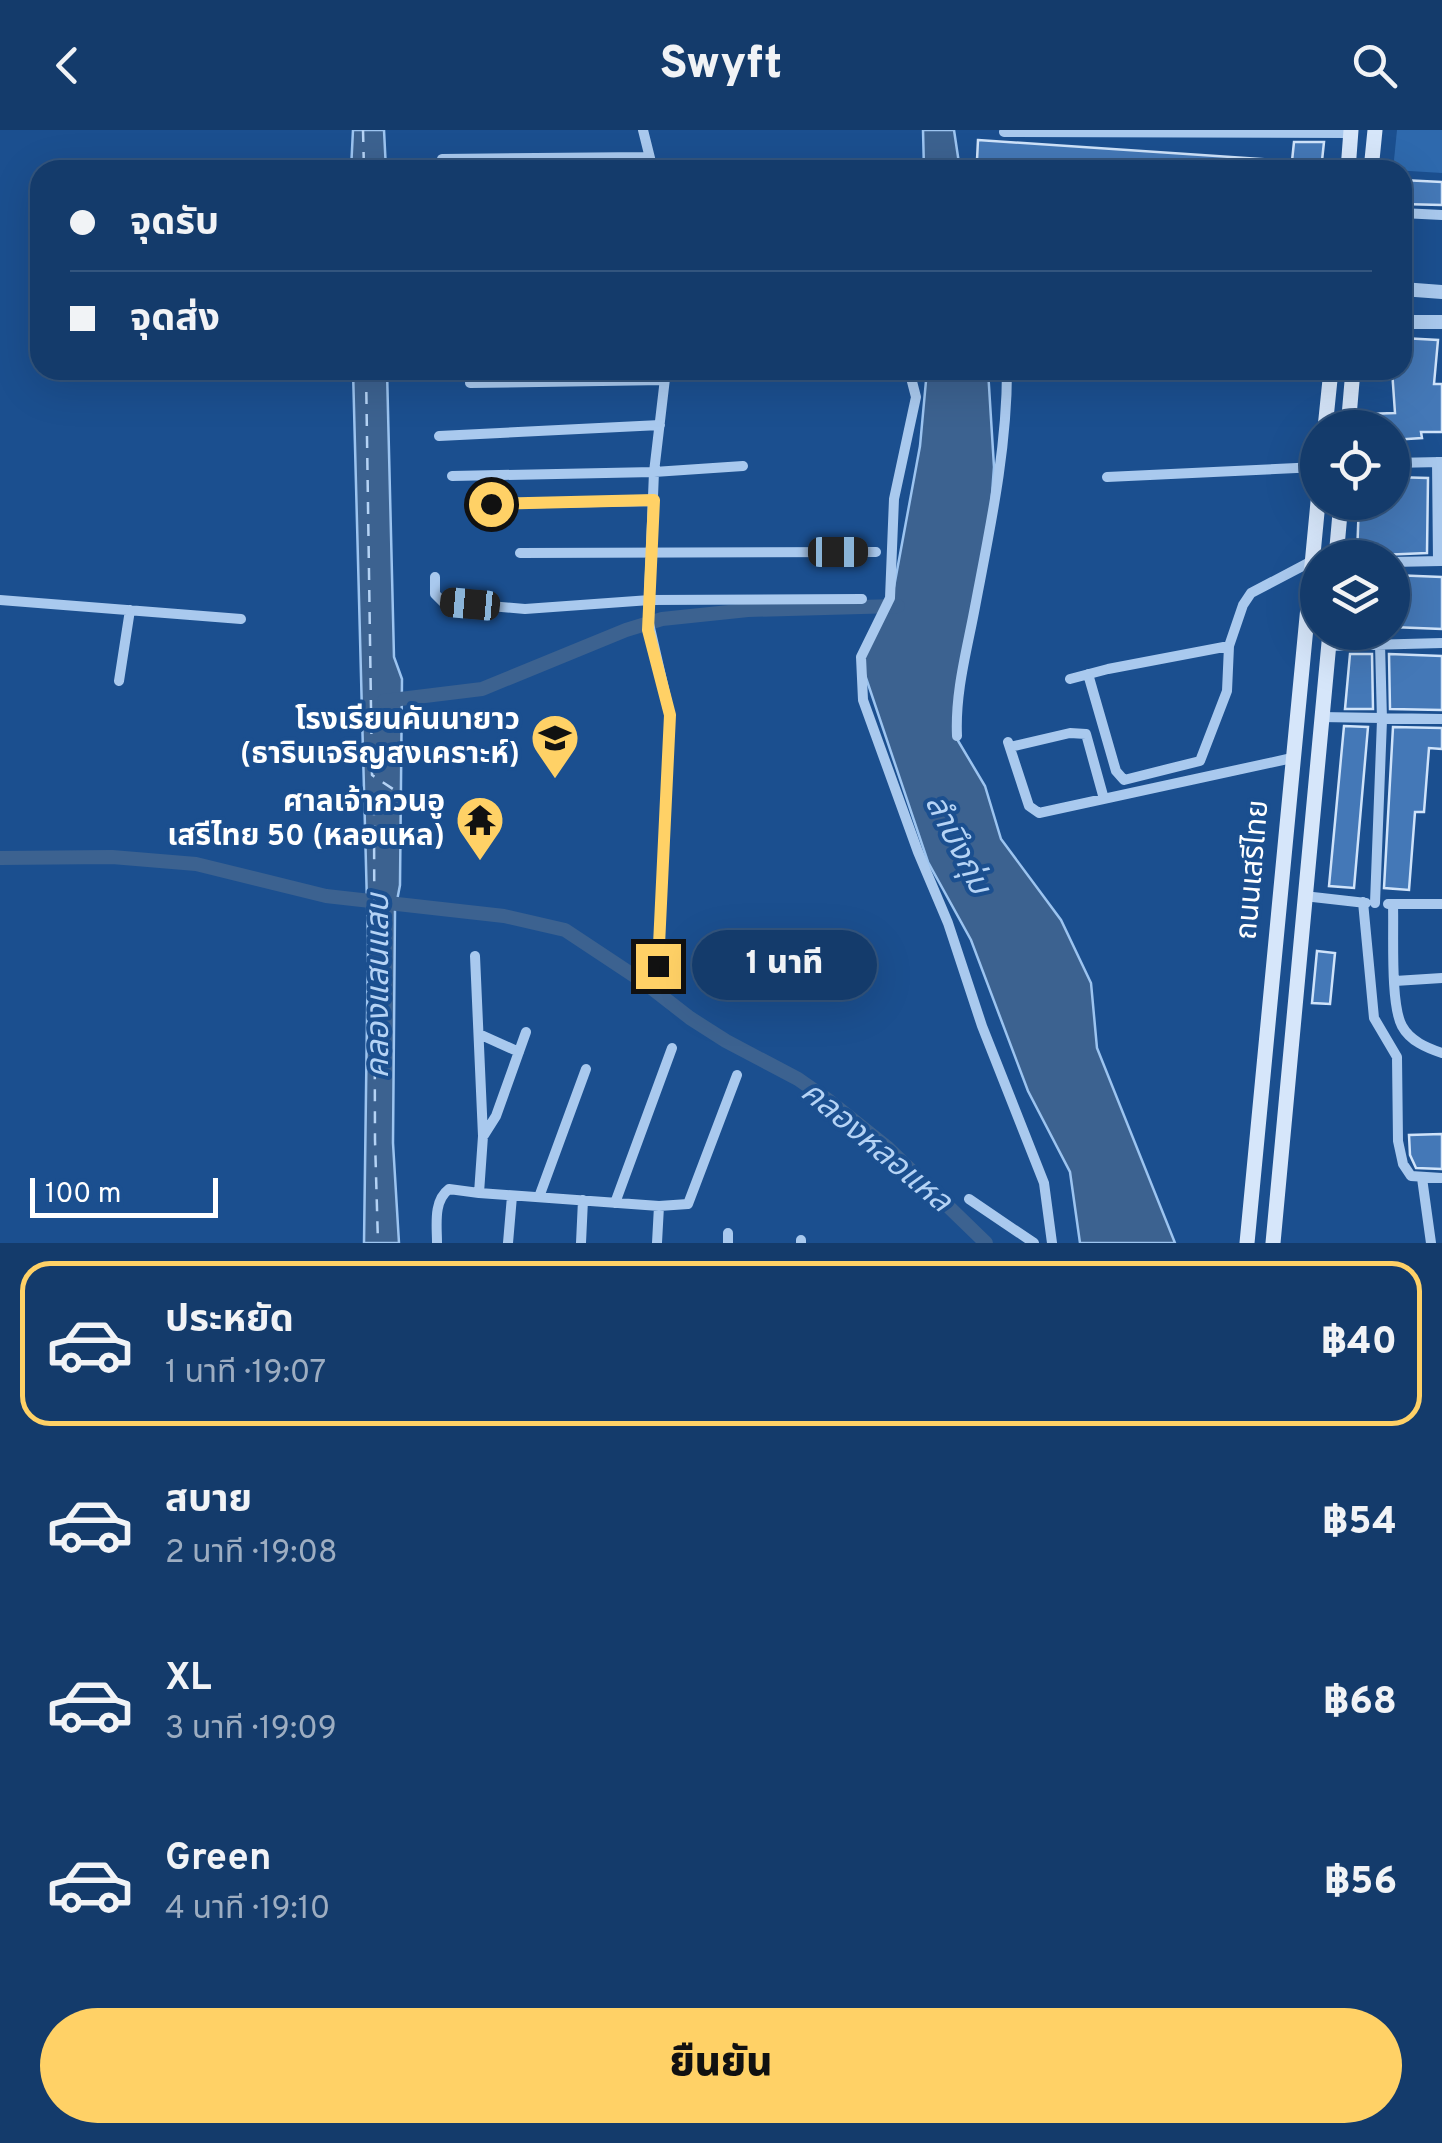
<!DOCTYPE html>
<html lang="th">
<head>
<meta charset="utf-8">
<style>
  :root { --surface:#143b6b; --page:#214673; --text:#f1f3f6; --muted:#9dadc1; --line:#33557e; --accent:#ffd166 }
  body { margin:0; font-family:Overpass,"Noto Sans Thai",sans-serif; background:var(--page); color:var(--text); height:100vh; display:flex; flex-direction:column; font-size:38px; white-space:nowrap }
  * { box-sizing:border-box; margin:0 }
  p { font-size:32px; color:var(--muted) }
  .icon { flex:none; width:55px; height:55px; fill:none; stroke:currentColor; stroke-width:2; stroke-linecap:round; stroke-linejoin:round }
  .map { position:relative; height:1113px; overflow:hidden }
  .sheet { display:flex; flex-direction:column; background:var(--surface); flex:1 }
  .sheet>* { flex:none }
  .hud { position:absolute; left:30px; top:30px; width:1382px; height:220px; border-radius:30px; box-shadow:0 10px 40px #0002,0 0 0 2px var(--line); display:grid; align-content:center; height:220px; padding:0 40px; background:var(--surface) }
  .fabs { position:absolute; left:1300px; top:280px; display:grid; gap:20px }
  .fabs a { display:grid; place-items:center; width:110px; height:110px; border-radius:50%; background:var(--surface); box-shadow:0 10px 40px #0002,0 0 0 2px var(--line); font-size:50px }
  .scale { position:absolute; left:30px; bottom:25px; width:188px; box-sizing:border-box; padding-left:10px; border:5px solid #fff; border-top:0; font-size:28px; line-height:35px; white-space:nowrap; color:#fff; -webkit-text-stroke:8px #1b4f8f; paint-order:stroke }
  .end { position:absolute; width:45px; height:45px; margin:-22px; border:12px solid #ffd166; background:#111; box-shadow:0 0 0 5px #111 }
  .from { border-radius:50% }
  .bubble { position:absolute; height:70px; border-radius:35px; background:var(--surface); box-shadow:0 10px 40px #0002,0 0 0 2px var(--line); font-size:32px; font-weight:800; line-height:70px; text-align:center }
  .car { position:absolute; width:30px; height:60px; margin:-30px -15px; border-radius:12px; box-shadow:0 0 8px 2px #0007; background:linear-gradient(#222 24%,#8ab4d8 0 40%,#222 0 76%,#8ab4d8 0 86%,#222 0) }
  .hud b { display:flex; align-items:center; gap:35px; height:95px; font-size:38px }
  .hud b+b { border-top:2px solid var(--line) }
  .hud i { width:25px; height:25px; background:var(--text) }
  ul { padding:18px 0 0; list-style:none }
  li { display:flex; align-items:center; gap:30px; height:165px; margin:0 20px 15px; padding:0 20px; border:5px solid transparent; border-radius:30px }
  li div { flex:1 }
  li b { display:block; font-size:38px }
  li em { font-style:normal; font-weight:800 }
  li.selected { border-color:var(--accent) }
  li>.icon { width:90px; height:90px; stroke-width:1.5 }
  .cta { display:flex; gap:20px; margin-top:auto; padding:20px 40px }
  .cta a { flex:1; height:115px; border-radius:60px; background:var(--accent); color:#111; font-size:40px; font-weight:800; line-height:115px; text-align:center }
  header { display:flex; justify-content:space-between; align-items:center; height:130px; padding:0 40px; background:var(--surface); font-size:45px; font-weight:800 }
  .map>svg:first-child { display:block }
  .green { fill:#2e69ad }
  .water { fill:#3c6290; stroke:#9cc4f0; stroke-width:2.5 }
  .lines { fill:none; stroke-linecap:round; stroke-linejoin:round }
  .canal { stroke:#3c6290; stroke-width:14 }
  .ferry { stroke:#b5d3f5; stroke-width:2.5; stroke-dasharray:12 10; stroke-linecap:butt }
  .building { fill:#4478b7; stroke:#cfe3fa; stroke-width:2.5 }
  .minor { stroke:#a9c9ee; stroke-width:10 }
  .tertiary { stroke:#a9c9ee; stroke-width:14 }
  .secondary { stroke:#d6e6fa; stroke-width:15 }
  .route { stroke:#ffd166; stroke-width:12 }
  .labels { text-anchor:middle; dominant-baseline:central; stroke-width:8; stroke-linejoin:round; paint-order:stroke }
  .poi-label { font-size:30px; font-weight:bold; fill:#fff; stroke:#1b4f8f; text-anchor:end }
  .street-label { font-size:30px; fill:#fff; stroke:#1b4f8f }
  .water-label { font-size:32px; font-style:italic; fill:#b5d3f5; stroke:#1b4f8f }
</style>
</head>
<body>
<header><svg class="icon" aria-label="back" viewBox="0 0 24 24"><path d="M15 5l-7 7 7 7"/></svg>Swyft<svg class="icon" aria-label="search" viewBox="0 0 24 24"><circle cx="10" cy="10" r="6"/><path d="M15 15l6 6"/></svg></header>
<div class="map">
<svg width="1442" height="1113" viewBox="0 0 1442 1113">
  <rect width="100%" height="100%" fill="#1b4f8f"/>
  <path class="green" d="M1397,0H1442V43L1393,40Z"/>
  <path class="water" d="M353,0H384L386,40H351Z
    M923,0H954L960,40H924Z
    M353,240H387L394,527L402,549L400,755L395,781L393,1013L399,1113H364L368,812Z
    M927,240H988L994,337L990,391L954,604L985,656L1001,709L1061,790L1091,853L1097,918L1175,1113H1080L1070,1042L1028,961L971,810L928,732L861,533L894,457L920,316Z"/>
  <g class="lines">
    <path class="canal" d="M384,571L482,559L626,500L662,489L748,480L898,476
      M0,728L112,727L196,734L326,766L504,786L565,800L645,853L690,888L726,911L798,949L828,970L888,1018L986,1113"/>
    <path class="ferry" d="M363,0L364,40
      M366,240L372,645L399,663L374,678L375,1010L378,1113"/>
  </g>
  <path class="building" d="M978,10L1292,31L1294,12H1324L1321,40H1193L977,30Z
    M1402,50L1442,52V75L1402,74Z
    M1402,208L1438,210L1434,254H1442V302H1421L1422,308L1392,310V298H1366V284L1395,283L1392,240H1402Z
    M823,240H893L894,248L823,250Z
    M1392,347L1428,348L1427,423L1357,426L1359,372H1392Z
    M1392,445L1442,447V499L1392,497Z
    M1350,524H1372L1373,579H1345Z
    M1389,524L1442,526V580L1390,579Z
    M1344,596L1368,597L1354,758L1329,756Z
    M1393,597L1442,598V619L1429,618L1424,682H1415L1409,760L1384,758Z
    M1317,821L1335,823L1330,874L1312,873Z
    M1442,1004V1039L1416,1038L1410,1025L1409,1005Z"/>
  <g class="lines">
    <path class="minor" d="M643,0L653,40
      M1004,2L1351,3
      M442,29L647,27
      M1402,83L1442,85
      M909,240L916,267L894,369L890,468L861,527L863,570L918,722L948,793L982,896L1044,1053L1052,1113
      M470,253L664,250
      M439,306L660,295
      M1437,332L1438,431
      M1392,333L1441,332
      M452,346L654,342L743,336
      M1107,347L1318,337
      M491,374L653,371
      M520,423L876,422
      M1392,432L1441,431
      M435,447V464L443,472L525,479L650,470L862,469
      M0,470L241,489
      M1329,516L1442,513
      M1088,544L1116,641L1124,650L1200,631L1227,561L1229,516
      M1070,549L1108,539L1229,516L1243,475L1251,463L1312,431
      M119,551L130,480
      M1321,587L1442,589
      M957,606C955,562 967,520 975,477C990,398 1007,320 1007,240
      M1008,612L1029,676L1039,683L1292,628
      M1010,617L1070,603L1086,604L1104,669
      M1304,766L1366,773
      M1363,772L1374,888L1397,927L1398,1011L1403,1034L1411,1046L1442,1048
      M1375,773L1382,590L1380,514
      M1388,774H1442
      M1393,775C1394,802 1390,874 1402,896C1410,911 1427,918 1442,923
      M658,837L670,585L648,489L654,342L666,240
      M1395,851L1442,848
      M479,904L519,922
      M484,1005L496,986L526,902
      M1422,1048L1431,1113
      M479,1063L659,1076L688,1074L737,945
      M539,1067L586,939
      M969,1069L1034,1113
      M615,1073L672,918
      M437,1113C437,1095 433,1071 449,1059L479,1063L483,1006L475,826
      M508,1113L512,1066
      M581,1113L583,1070
      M657,1113L659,1076
      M728,1113V1103
      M801,1113V1110"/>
    <path class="tertiary" d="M1402,159L1442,162
      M1402,192H1442"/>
    <path class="secondary" d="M1348,40L1351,0
      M1371,40L1375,0
      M1325,298L1331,240
      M1348,298L1353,240
      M1336,428L1341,372
      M1247,1113L1318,372
      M1273,1113L1330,502"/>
  </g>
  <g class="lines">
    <path class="route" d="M491,374L654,370L648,500L670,585L658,836"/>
  </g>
  <defs>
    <g id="school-pin" transform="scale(2.5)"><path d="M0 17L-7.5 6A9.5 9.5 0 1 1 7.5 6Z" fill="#ffd166" stroke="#1b4f8f"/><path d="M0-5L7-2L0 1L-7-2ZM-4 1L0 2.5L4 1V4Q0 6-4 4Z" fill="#111"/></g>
    <g id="temple-pin" transform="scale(2.5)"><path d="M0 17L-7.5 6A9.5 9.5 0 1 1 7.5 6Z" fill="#ffd166" stroke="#1b4f8f"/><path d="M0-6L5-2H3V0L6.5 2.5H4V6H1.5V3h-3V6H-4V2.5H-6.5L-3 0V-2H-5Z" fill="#111"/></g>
  </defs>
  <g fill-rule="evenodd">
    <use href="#school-pin" x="555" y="608"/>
    <use href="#temple-pin" x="480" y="690"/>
  </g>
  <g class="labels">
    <g class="poi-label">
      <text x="520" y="591">โรงเรียนคันนายาว<tspan x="520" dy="34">(ธารินเจริญสงเคราะห์)</tspan></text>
      <text x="445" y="673">ศาลเจ้ากวนอู<tspan x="445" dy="34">เสรีไทย 50 (หลอแหล)</tspan></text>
    </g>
    <g class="street-label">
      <text transform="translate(1254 740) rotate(-85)">ถนนเสรีไทย</text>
    </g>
    <g class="water-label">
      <text transform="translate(956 715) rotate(63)">ลำบึงกุ่ม</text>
      <text transform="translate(380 856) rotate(-90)">คลองแสนแสบ</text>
      <text transform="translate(875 1018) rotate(40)">คลองหลอแหล</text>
    </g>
  </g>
</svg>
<div class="fabs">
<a><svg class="icon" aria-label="locate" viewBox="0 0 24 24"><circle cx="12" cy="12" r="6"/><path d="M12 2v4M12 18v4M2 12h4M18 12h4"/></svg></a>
<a><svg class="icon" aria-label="layers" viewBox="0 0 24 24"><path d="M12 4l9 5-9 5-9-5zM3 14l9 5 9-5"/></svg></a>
</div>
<div class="scale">100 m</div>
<i class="end from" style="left:491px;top:374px"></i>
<i class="end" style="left:658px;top:836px"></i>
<div class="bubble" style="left:692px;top:800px;width:185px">1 นาที</div>
<i class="car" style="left:838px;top:422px;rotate:90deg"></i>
<i class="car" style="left:470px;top:474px;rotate:275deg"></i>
<div class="hud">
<b><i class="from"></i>จุดรับ</b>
<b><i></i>จุดส่ง</b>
</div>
</div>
<section class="sheet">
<ul>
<li class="selected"><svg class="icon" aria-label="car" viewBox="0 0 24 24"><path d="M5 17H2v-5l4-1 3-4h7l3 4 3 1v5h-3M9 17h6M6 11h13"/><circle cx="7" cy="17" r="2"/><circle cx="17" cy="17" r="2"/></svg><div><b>ประหยัด</b><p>1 นาที · 19:07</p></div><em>฿40</em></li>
<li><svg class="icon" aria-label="car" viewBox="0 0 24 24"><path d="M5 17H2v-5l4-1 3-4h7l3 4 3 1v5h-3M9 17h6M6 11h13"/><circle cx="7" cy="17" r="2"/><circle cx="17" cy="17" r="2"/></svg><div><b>สบาย</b><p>2 นาที · 19:08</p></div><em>฿54</em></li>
<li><svg class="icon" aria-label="car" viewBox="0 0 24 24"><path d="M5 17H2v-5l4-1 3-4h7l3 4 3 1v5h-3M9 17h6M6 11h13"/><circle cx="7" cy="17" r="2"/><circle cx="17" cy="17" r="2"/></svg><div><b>XL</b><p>3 นาที · 19:09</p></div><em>฿68</em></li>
<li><svg class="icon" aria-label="car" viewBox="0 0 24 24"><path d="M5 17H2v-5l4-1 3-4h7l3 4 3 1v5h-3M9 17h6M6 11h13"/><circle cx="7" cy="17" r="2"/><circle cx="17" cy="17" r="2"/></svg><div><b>Green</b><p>4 นาที · 19:10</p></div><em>฿56</em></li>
</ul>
<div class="cta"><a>ยืนยัน</a></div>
</section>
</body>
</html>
